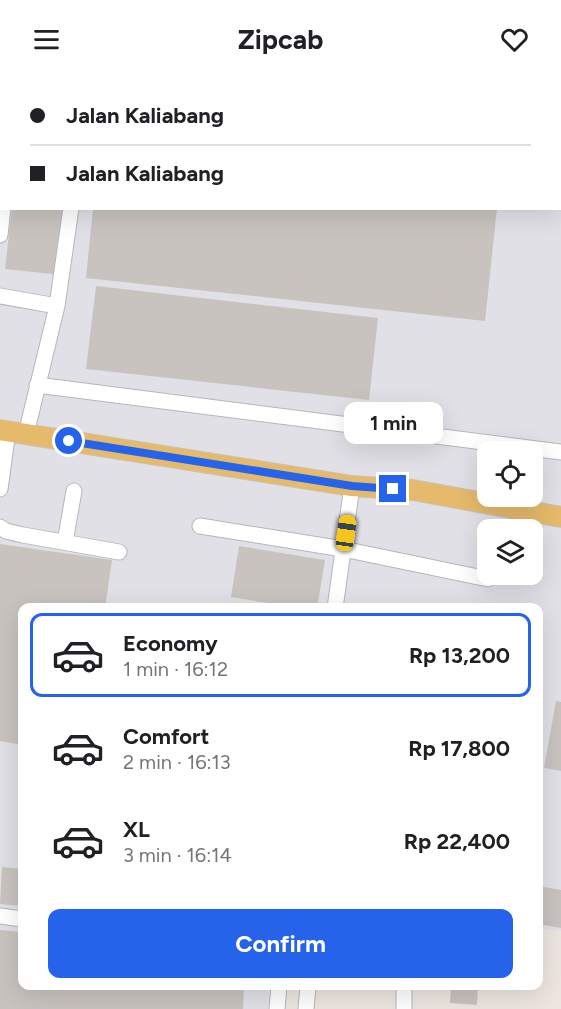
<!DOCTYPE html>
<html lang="en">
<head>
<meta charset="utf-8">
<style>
  :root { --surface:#fff; --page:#f2f2f2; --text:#202124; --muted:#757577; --line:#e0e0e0; --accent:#2563eb }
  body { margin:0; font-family:Figtree,sans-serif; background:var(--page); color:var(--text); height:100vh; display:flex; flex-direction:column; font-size:22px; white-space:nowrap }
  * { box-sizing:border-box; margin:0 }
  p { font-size:20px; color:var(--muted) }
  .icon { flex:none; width:33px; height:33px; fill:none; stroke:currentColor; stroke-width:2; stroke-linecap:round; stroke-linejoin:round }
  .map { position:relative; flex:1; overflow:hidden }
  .drawer { position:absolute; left:18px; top:525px; width:525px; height:387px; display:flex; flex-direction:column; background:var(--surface); border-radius:12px; box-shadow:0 6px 24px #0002 }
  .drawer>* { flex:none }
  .banner { position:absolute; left:0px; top:0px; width:561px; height:132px; box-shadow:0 6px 24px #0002; display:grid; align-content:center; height:132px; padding:0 30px; background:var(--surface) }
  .buttons { position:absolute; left:477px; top:363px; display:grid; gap:12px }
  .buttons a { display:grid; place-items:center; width:66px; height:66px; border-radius:12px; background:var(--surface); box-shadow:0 6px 24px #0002; font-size:30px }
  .end { position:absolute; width:27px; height:27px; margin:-14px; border:8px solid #2563eb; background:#fff; box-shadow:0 0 0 3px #fff }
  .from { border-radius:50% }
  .bubble { position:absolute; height:42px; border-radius:12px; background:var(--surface); box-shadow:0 6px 24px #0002; font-size:20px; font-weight:700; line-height:42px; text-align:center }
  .car { position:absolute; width:18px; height:36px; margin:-18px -9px; border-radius:8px; box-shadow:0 0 4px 2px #0007; background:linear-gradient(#f5c518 24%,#345 0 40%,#f5c518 0 76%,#345 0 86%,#f5c518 0) }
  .banner b { display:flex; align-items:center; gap:21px; height:57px; font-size:22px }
  .banner b+b { border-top:2px solid var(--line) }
  .banner i { width:15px; height:15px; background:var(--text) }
  ul { padding:10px 0 0; list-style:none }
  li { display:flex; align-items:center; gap:18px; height:84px; margin:0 12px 9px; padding:0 18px; border:3px solid transparent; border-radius:12px }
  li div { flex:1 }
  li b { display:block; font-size:22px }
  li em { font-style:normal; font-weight:700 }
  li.active { border-color:var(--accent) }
  li>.icon { width:54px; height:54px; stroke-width:1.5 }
  .button { display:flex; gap:12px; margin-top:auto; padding:12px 30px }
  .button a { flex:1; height:69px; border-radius:12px; background:var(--accent); color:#fff; font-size:24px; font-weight:700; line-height:69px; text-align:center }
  header { display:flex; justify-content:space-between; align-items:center; height:78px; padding:0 30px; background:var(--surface); font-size:27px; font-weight:700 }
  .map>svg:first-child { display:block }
  .industrial { fill:#e1e0e6; fill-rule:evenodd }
  .building { fill:#c8c3bf }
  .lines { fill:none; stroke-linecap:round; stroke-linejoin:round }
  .minor-casing { stroke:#b3b7be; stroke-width:17 }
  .major-casing { stroke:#c4c4c4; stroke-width:22 }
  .minor { stroke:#fff; stroke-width:15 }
  .major { stroke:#e6ba6b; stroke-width:20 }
  .route { stroke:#2563eb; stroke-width:8 }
</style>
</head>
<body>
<header><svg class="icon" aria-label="menu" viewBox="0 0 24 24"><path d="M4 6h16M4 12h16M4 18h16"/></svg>Zipcab<svg class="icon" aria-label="heart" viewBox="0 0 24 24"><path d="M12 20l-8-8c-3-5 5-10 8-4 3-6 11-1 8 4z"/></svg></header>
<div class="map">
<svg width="561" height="931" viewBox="0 0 561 931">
  <rect width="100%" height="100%" fill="#ede6e0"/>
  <path class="industrial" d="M0,0H561V853L539,851L538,530H22V908H270L268,931H0ZM2,2H560V130H2ZM488,374H532V418H488ZM488,452H532V496H488Z"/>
  <path class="building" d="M12,130H68L61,197L5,191Z
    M93,130H497L485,243L86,200Z
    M96,208L378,240L369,322L86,291Z
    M0,466L112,482L105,530H22V667L0,663Z
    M239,468L325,482L317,530H298L231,519Z
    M556,623L561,624V693L544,690Z
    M2,789L22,791V828L0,826Z
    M539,808L561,812V850L538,846Z
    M0,852L22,854V908H244L243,931H0Z
    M451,908H478L477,927L450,925Z"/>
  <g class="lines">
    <g class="minor-casing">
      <path id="minor" d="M465,0V2
        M18,2V0
        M88,2V0
        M560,17H561
        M0,157L3,130
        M0,218L57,228
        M37,307L561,374
        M26,356L57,228L71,130
        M0,411L8,353
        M200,448L343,471L488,501
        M0,449L6,453L23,457L119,474
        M65,464L74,413
        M335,530L352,408
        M0,838L22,841
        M404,908V931
        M277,931L279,908
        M306,931L308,908"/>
    </g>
    <g class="major-casing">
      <path id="major" d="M0,352L352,408L413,412L561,439"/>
    </g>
    <use href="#minor" class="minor"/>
    <use href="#major" class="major"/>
  </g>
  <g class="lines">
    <path class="route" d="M69,363L352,408L393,411"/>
  </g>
</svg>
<div class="buttons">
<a><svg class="icon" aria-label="locate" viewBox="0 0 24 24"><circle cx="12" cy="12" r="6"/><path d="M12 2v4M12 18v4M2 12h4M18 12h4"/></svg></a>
<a><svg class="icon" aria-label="layers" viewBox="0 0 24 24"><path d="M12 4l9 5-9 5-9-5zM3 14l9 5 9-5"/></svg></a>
</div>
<i class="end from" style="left:69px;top:363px"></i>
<i class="end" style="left:393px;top:411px"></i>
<div class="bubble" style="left:344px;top:324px;width:99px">1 min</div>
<i class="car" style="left:346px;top:455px;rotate:8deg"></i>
<div class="banner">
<b><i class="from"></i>Jalan Kaliabang</b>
<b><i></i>Jalan Kaliabang</b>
</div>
<section class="drawer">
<ul>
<li class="active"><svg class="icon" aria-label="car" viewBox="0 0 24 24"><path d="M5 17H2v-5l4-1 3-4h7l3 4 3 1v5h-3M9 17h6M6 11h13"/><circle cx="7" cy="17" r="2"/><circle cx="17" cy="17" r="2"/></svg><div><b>Economy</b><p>1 min · 16:12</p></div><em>Rp 13,200</em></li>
<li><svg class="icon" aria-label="car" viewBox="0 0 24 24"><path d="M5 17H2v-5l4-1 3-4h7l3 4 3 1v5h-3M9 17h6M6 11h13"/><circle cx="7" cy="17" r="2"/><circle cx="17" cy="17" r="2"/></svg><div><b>Comfort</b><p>2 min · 16:13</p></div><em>Rp 17,800</em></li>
<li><svg class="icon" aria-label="car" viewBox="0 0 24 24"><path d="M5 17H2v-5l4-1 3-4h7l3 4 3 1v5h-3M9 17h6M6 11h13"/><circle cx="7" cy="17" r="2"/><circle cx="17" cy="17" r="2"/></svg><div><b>XL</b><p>3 min · 16:14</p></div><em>Rp 22,400</em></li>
</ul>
<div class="button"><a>Confirm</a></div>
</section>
</div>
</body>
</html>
